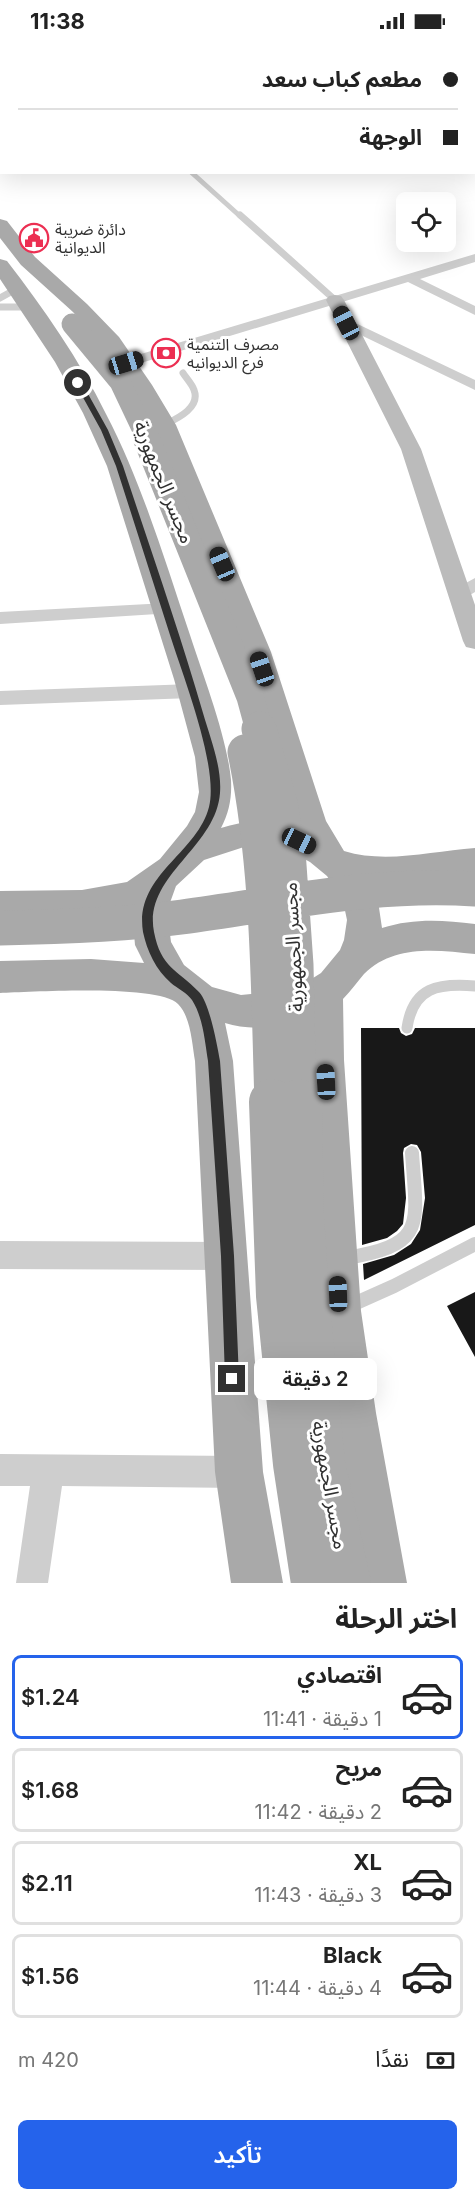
<!DOCTYPE html>
<html lang="ar">
<head>
<meta charset="utf-8">
<style>
  :root { --surface:#fff; --page:#f6f6f6; --text:#222; --muted:#767676; --line:#e0e0e0; --accent:#2563eb }
  body { margin:0; font-family:Inter,"Noto Sans Arabic",sans-serif; background:var(--page); color:var(--text); direction:rtl; height:100vh; display:flex; flex-direction:column; font-size:22px; white-space:nowrap }
  * { box-sizing:border-box; margin:0 }
  p { font-size:20px; color:var(--muted) }
  .icon { flex:none; width:33px; height:33px; fill:none; stroke:currentColor; stroke-width:2; stroke-linecap:round; stroke-linejoin:round }
  .map { position:relative; height:1541px; overflow:hidden; direction:ltr }
  .sheet { display:flex; flex-direction:column; background:var(--surface); flex:1 }
  .sheet>* { flex:none }
  .guide { position:absolute; left:0px; top:0px; width:476px; height:132px; box-shadow:0 6px 24px #0002; direction:rtl; display:grid; align-content:center; height:132px; padding:0 18px; background:var(--surface) }
  .tools { position:absolute; left:396px; top:150px; display:grid; gap:12px }
  .tools a { display:grid; place-items:center; width:60px; height:60px; border-radius:9px; background:var(--surface); box-shadow:0 6px 24px #0002; font-size:30px }
  .end { position:absolute; width:27px; height:27px; margin:-14px; border:8px solid #313131; background:#fff; box-shadow:0 0 0 3px #fff }
  .from { border-radius:50% }
  .bubble { position:absolute; height:42px; border-radius:9px; background:var(--surface); box-shadow:0 6px 24px #0002; font-size:20px; font-weight:600; line-height:42px; text-align:center; direction:rtl }
  .car { position:absolute; width:18px; height:36px; margin:-18px -9px; border-radius:8px; box-shadow:0 0 4px 2px #0007; background:linear-gradient(#222 24%,#8ab4d8 0 40%,#222 0 76%,#8ab4d8 0 86%,#222 0) }
  .guide b { display:flex; align-items:center; gap:21px; height:57px; font-size:22px }
  .guide b+b { border-top:2px solid var(--line) }
  .guide i { width:15px; height:15px; background:var(--text) }
  ul { padding:0; list-style:none }
  li { display:flex; align-items:center; gap:18px; height:84px; margin:0 12px 9px; padding:0 6px; border:3px solid var(--line); border-radius:9px }
  li div { flex:1 }
  li b { display:block; font-size:22px }
  li em { font-style:normal; font-weight:600 }
  li.current { border-color:var(--accent) }
  li>.icon { width:54px; height:54px; stroke-width:1.5 }
  h2 { padding:0 18px; font-size:27px; line-height:72px }
  .pay { display:flex; align-items:center; gap:15px; height:66px; padding:0 18px; font-size:22px }
  .pay p { margin-inline-start:auto }
  .primary-button { display:flex; gap:12px; margin-top:auto; padding:12px 18px }
  .primary-button a { flex:1; height:69px; border-radius:9px; background:var(--accent); color:#fff; font-size:24px; font-weight:600; line-height:69px; text-align:center }
  .status { display:flex; justify-content:space-between; align-items:center; height:42px; padding:0 30px; background:var(--surface); direction:ltr }
  .status svg { height:16px; fill:currentColor }
  .map>svg:first-child { display:block }
  .building { fill:#181818 }
  .lines { fill:none; stroke-linecap:round; stroke-linejoin:round }
  .lane-far3 { stroke:#cecece; stroke-width:5 }
  .lane-far2 { stroke:#cecece; stroke-width:7 }
  .lane-far1 { stroke:#cecece; stroke-width:11 }
  .lane { stroke:#cecece; stroke-width:14 }
  .street { fill:#cecece; fill-rule:evenodd }
  .secondary { fill:#bbb; fill-rule:evenodd }
  .primary { fill:#a9a9a9; fill-rule:evenodd }
  .primary-bridge-far3 { stroke:#a9a9a9; stroke-width:21 }
  .primary-bridge-far2 { stroke:#a9a9a9; stroke-width:27 }
  .primary-bridge-far1 { stroke:#a9a9a9; stroke-width:35 }
  .primary-bridge { stroke:#a9a9a9; stroke-width:46 }
  .route { fill:#313131 }
  .labels { text-anchor:middle; dominant-baseline:central; stroke-width:6; stroke-linejoin:round; paint-order:stroke }
  .far-poi-label { font-size:16px; fill:#313131; stroke:#fff; text-anchor:start }
  .street-label { font-size:20px; fill:#313131; stroke:#fff }
</style>
</head>
<body>
<div class="status"><b>11:38</b><svg viewBox="0 0 49 12"><path d="M0 12V9h3v3zM5 12V6h3v6zM10 12V3h3v9zM15 12V0h3v12zM26 1h20v11H26zM47 4h2v5h-2z"/></svg></div>
<div class="map">
<svg width="475" height="1541" viewBox="0 0 475 1541">
  <rect width="100%" height="100%" fill="#fff"/>
  <path class="building" d="M361,986H399L401,991L406,994L412,992L415,986H475V1183L364,1238L363,1222L394,1213L411,1202L420,1188L425,1156L421,1110L417,1103L411,1102L404,1106L403,1111L406,1156L403,1182L397,1189L387,1196L362,1203Z
    M475,1250V1315L447,1264Z"/>
  <g class="lines">
    <path class="lane-far3" d="M191,130L241,175"/>
    <path class="lane-far2" d="M240,173L335,258
      M0,256L18,246
      M0,265H32
      M164,383C176,377 201,366 194,348C192,342 186,336 183,331"/>
    <path class="lane-far1" d="M407,986C413,945 438,941 475,944"/>
    <path class="lane" d="M346,1216C427,1203 417,1183 412,1111
      M347,1265L394,1244L475,1202"/>
    <path class="street" d="M475,212V220L420,237L475,264V273L408,240L131,324H121L119,321L121,318Z
      M347,277L475,338V348L342,284L340,281Z
      M475,536V550L465,556H453L450,552L453,548Z
      M167,561L173,563L176,567L173,571L0,582V570Z
      M192,642L199,644L202,649L199,654L192,656L0,663V649Z
      M0,1199L228,1200L238,1204L242,1214L238,1224L228,1228L0,1227Z
      M0,1412L239,1414L250,1419L255,1430L250,1441L239,1446L62,1444L48,1541H16L30,1444H0Z"/>
    <path class="secondary" d="M218,0H233L234,2H219Z
      M395,0H410L411,2H396Z
      M419,0H434L435,2H420Z
      M474,13H475V21H474Z
      M474,84H475V92H474Z
      M335,253L341,254L344,258L421,407L475,563V607L466,605L463,599L401,407L326,258L329,254Z"/>
    <path class="primary" d="M1,0H19L2,2V5Z
      M0,177L7,179L35,215L87,262L119,295L152,343L176,383L271,610L326,779L344,809C386,822 432,809 475,806V834L405,841L370,842L378,859L382,886C413,876 443,878 475,882V912C437,908 394,902 364,932C357,940 351,949 343,957L344,1018L361,1269L376,1371L407,1541H355L328,1371L317,1269L305,977C281,986 250,989 225,981L233,1019L263,1430L283,1541H231L215,1430L195,1019C192,1002 191,975 178,962C159,942 31,950 0,951V919L91,917L144,921L135,903L132,868L82,877H0V849L82,848L127,840L160,817L187,784L195,770L199,750L195,715L174,637L107,424L83,371L55,320L0,237V217L7,219C44,267 79,317 106,372C142,441 165,519 190,593C204,636 227,695 231,738C232,756 229,771 221,786C246,778 269,777 295,785L241,610L152,383L130,343L103,305L73,270L21,223L0,196ZM244,805L287,808L310,820L327,834L343,859L347,878L344,898L340,908L321,931L294,948L241,953L212,945L184,923L171,900L167,869L176,844L204,818Z"/>
    <path class="primary-bridge-far3" d="M72,282L120,340L148,399"/>
    <path class="primary-bridge-far2" d="M147,398L250,655L259,688"/>
    <path class="primary-bridge-far1" d="M259,687L280,761L288,809L296,923L299,1061
      M245,710C269,826 268,944 272,1061
      M0,886C61,885 121,883 182,875C280,862 375,840 475,847"/>
    <path class="primary-bridge" d="M272,1060L279,1254L296,1422L314,1541
      M299,1060L301,1174L306,1254L322,1421L348,1541"/>
  </g>
  <path class="route" d="M78,339L82,341L108,388L123,424C150,506 179,588 203,671C210,695 222,725 220,751C216,806 143,834 154,890C161,926 177,927 199,950C210,962 217,1003 220,1019L234,1214L239,1337L237,1342L232,1344L227,1342L225,1337L221,1214L208,1019C205,1000 203,975 192,958C187,951 177,946 171,941C156,928 147,909 143,890C134,833 197,812 209,765C219,725 183,634 170,593C152,537 134,480 116,424L101,388L75,341Z"/>
  <defs>
    <g id="civic-ring" transform="scale(1.5)"><circle r="9.5" fill="#fff" stroke="#ec2f52" stroke-width="1.5"/><path d="M-.6-6.5H3V-4.5H.6V-3L4-1V1h2V6H-6V1h2V-1L-.6-3ZM-1.2 2.5V6h2.4V2.5Z" fill="#ec2f52"/></g>
    <g id="bank-ring" transform="scale(1.5)"><circle r="9.5" fill="#fff" stroke="#ec2f52" stroke-width="1.5"/><path d="M-6-4H6V4H-6ZM0-2.3a2.3 2.3 0 1 0 0 4.6a2.3 2.3 0 1 0 0-4.6Z" fill="#ec2f52"/></g>
  </defs>
  <g fill-rule="evenodd">
    <use href="#civic-ring" x="34" y="196"/>
    <use href="#bank-ring" x="166" y="311"/>
  </g>
  <g class="labels">
    <g class="far-poi-label">
      <text x="55" y="187">دائرة ضريبة<tspan x="55" dy="18">الديوانية</tspan></text>
      <text x="187" y="302">مصرف التنمية<tspan x="187" dy="18">فرع الديوانيه</tspan></text>
    </g>
    <g class="street-label">
      <text transform="translate(164 440) rotate(68)">مجسر الجمهورية</text>
      <text transform="translate(293 905) rotate(-93)">مجسر الجمهورية</text>
      <text transform="translate(330 1443) rotate(80)">مجسر الجمهورية</text>
    </g>
  </g>
</svg>
<div class="tools">
<a><svg class="icon" aria-label="locate" viewBox="0 0 24 24"><circle cx="12" cy="12" r="6"/><path d="M12 2v4M12 18v4M2 12h4M18 12h4"/></svg></a>
</div>
<i class="end from" style="left:78px;top:341px"></i>
<i class="end" style="left:232px;top:1337px"></i>
<div class="bubble" style="left:254px;top:1316px;width:123px">2 دقيقة</div>
<i class="car" style="left:346px;top:281px;rotate:333deg"></i>
<i class="car" style="left:126px;top:321px;rotate:73deg"></i>
<i class="car" style="left:222px;top:522px;rotate:337deg"></i>
<i class="car" style="left:262px;top:627px;rotate:341deg"></i>
<i class="car" style="left:299px;top:799px;rotate:115deg"></i>
<i class="car" style="left:326px;top:1040px;rotate:357deg"></i>
<i class="car" style="left:338px;top:1252px;rotate:358deg"></i>
<div class="guide">
<b><i class="from"></i>مطعم كباب سعد</b>
<b><i></i>الوجهة</b>
</div>
</div>
<section class="sheet">
<h2>اختر الرحلة</h2>
<ul>
<li class="current"><svg class="icon" aria-label="car" viewBox="0 0 24 24"><path d="M5 17H2v-5l4-1 3-4h7l3 4 3 1v5h-3M9 17h6M6 11h13"/><circle cx="7" cy="17" r="2"/><circle cx="17" cy="17" r="2"/></svg><div><b>اقتصادي</b><p>1 دقيقة · 11:41</p></div><em>$1.24</em></li>
<li><svg class="icon" aria-label="car" viewBox="0 0 24 24"><path d="M5 17H2v-5l4-1 3-4h7l3 4 3 1v5h-3M9 17h6M6 11h13"/><circle cx="7" cy="17" r="2"/><circle cx="17" cy="17" r="2"/></svg><div><b>مريح</b><p>2 دقيقة · 11:42</p></div><em>$1.68</em></li>
<li><svg class="icon" aria-label="car" viewBox="0 0 24 24"><path d="M5 17H2v-5l4-1 3-4h7l3 4 3 1v5h-3M9 17h6M6 11h13"/><circle cx="7" cy="17" r="2"/><circle cx="17" cy="17" r="2"/></svg><div><b>XL</b><p>3 دقيقة · 11:43</p></div><em>$2.11</em></li>
<li><svg class="icon" aria-label="car" viewBox="0 0 24 24"><path d="M5 17H2v-5l4-1 3-4h7l3 4 3 1v5h-3M9 17h6M6 11h13"/><circle cx="7" cy="17" r="2"/><circle cx="17" cy="17" r="2"/></svg><div><b>Black</b><p>4 دقيقة · 11:44</p></div><em>$1.56</em></li>
</ul>
<div class="pay"><svg class="icon" aria-label="cash" viewBox="0 0 24 24"><path d="M3 7h18v10H3z"/><circle cx="12" cy="12" r="2"/></svg>نقدًا<p>420 m</p></div>
<div class="primary-button"><a>تأكيد</a></div>
</section>
</body>
</html>
